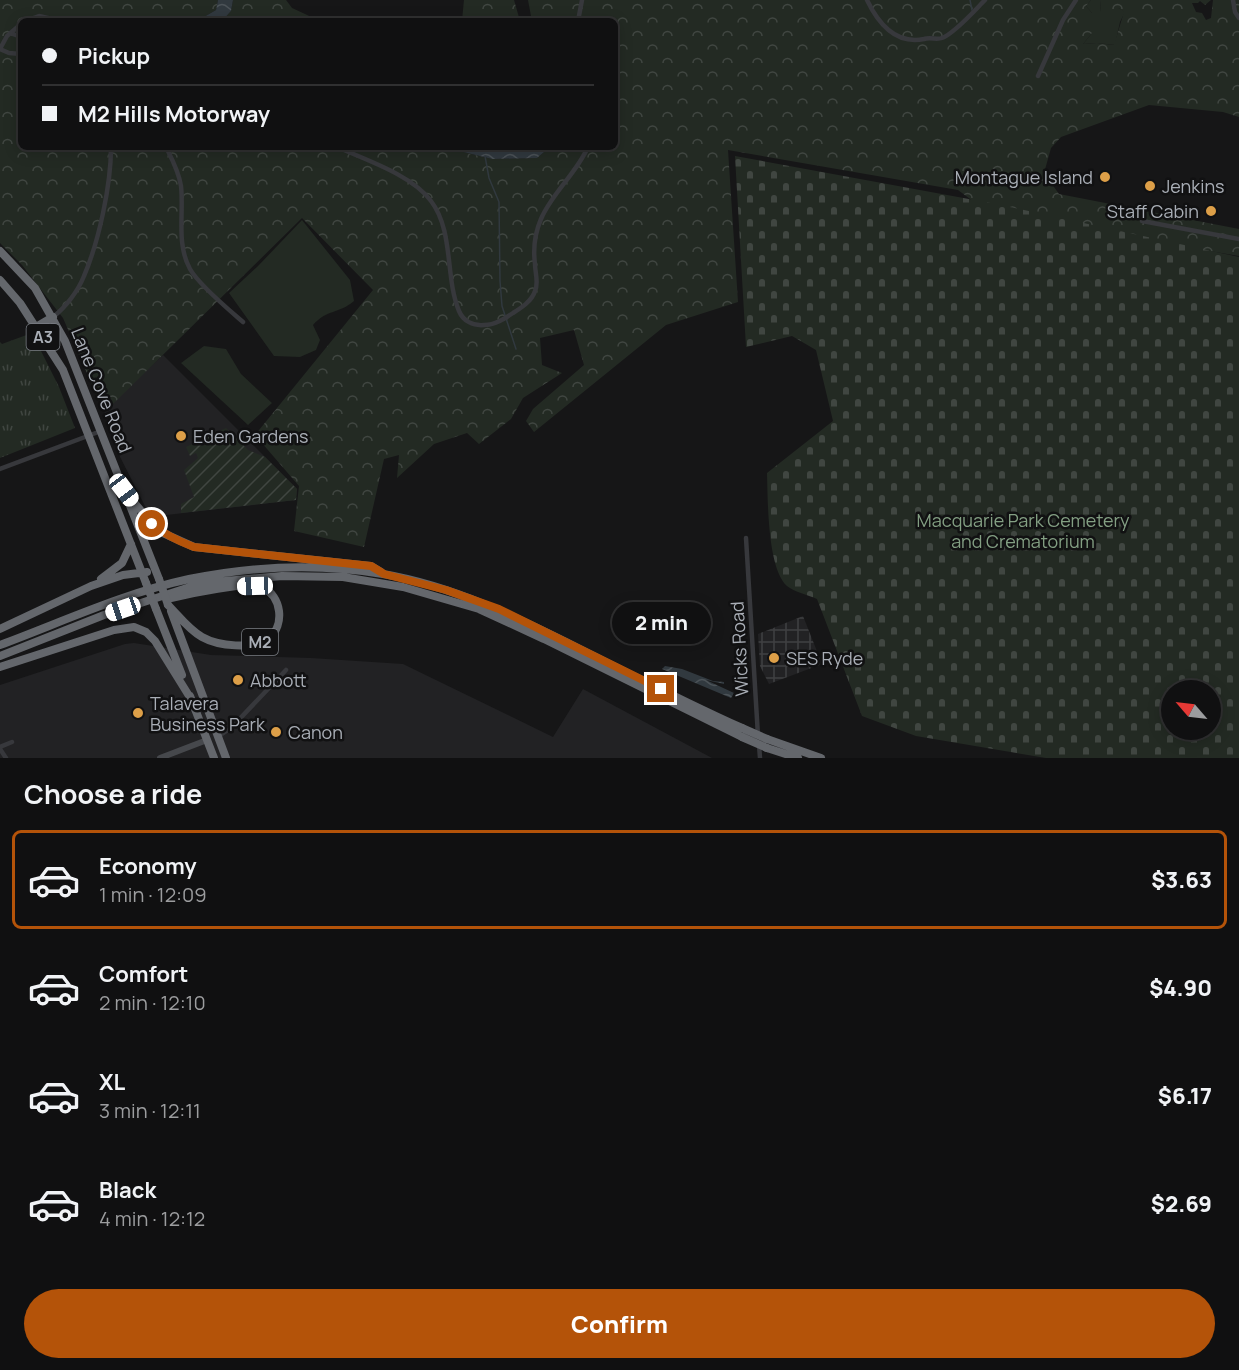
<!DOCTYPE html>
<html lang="en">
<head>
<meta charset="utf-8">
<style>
  :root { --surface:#101011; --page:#1e1e1f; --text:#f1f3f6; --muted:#9c9d9f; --line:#303031; --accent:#b45309 }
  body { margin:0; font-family:Manrope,sans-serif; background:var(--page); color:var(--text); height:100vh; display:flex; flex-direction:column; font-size:22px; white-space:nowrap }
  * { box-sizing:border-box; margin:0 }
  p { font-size:20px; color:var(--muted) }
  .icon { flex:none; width:33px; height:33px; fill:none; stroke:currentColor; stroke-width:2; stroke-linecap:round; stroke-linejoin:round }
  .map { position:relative; height:758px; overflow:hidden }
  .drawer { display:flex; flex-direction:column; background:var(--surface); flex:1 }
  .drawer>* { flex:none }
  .guide { position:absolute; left:18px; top:18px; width:600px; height:132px; border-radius:9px; box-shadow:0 3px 15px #0003,0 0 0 2px var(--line); display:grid; align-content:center; height:132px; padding:0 24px; background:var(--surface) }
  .needle { width:39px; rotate:298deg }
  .tools { position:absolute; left:1161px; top:680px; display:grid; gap:12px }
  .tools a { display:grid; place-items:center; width:60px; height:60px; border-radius:50%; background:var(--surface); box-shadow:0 3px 15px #0003,0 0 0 2px var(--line); font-size:30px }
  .end { position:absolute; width:27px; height:27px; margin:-14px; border:8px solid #b45309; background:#fff; box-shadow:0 0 0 3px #fff }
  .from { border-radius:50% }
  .bubble { position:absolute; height:42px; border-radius:21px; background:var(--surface); box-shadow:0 3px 15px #0003,0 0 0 2px var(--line); font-size:20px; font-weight:800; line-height:42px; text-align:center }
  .car { position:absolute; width:18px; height:36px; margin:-18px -9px; border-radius:8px; box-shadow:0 0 4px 2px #0007; background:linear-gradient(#fff 24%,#345 0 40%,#fff 0 76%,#345 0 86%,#fff 0) }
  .guide b { display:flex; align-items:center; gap:21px; height:57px; font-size:22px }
  .guide b+b { border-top:2px solid var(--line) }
  .guide i { width:15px; height:15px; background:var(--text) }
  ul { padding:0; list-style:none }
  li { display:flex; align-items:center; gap:18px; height:99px; margin:0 12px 9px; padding:0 12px; border:3px solid transparent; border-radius:9px }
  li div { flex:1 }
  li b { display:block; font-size:22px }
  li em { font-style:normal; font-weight:800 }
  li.on { border-color:var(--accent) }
  li>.icon { width:54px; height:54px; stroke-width:1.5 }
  h2 { padding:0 24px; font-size:27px; line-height:72px }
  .primary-button { display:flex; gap:12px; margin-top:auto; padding:12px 24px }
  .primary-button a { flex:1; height:69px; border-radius:36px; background:var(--accent); color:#fff; font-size:24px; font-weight:800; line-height:69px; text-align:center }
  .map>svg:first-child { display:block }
  .built { fill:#222224 }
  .industrial { fill:url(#industrial-grid) }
  .grass { fill:#232a23 }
  .forest { fill:url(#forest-crowns) }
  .cemetery { fill:url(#cemetery-stones); fill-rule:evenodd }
  .park { fill:url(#park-tufts) }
  .garden { fill:url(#garden-furrows) }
  .water { fill:url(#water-waves) }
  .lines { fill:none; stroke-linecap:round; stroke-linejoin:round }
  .stream { stroke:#31393f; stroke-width:1.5 }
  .street { stroke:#37383c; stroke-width:4.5 }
  .secondary { stroke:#46484c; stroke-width:6 }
  .highway { stroke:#64676c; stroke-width:8 }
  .highway-bridge { stroke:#64676c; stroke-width:8 }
  .route { stroke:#b45309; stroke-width:8 }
  .poi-dot { fill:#dd9f48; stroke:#111112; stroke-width:2 }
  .labels { text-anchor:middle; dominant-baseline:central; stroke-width:5; stroke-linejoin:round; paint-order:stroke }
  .shield { fill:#111112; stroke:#7b7f85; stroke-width:1.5 }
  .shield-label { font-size:16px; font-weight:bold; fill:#a9aeb6 }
  .poi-label { font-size:18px; fill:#a9aeb6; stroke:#111112; text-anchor:start }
  .street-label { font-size:18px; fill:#a9aeb6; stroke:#111112 }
  .park-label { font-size:18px; fill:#839f83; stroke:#111112 }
</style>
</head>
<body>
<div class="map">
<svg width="1239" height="758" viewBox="0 0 1239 758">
  <defs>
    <pattern id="industrial-grid" width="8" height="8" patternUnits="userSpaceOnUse" patternTransform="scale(1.5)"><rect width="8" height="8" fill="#222224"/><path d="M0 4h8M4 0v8" fill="none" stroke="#3f4042"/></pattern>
    <pattern id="forest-crowns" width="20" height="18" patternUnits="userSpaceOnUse" patternTransform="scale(1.5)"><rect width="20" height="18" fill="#232a23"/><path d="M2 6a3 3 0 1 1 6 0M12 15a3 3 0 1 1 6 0" fill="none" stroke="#404641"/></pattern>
    <pattern id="cemetery-stones" width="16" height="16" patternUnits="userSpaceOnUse" patternTransform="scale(1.5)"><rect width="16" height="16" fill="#232a23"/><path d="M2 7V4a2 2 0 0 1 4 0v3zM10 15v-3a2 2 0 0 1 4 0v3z" fill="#404641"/></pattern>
    <pattern id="park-tufts" width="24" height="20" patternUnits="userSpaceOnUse" patternTransform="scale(1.5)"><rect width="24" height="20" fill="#232a23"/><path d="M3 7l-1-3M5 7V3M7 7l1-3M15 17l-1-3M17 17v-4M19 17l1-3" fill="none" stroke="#404641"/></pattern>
    <pattern id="garden-furrows" width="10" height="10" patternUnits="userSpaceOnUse" patternTransform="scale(1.5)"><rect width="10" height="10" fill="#232a23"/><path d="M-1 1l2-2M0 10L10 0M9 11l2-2" fill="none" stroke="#404641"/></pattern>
    <pattern id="water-waves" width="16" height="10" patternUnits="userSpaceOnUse" patternTransform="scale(1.5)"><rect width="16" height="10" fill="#31393f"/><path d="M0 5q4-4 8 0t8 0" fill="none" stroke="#4c5358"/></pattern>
  </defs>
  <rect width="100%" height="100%" fill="#161617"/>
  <path class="built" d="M163,355L297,489L296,500L158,516L147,510L115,447L120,424L105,413L104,410Z
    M134,643L211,655L311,658L403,664L553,737L583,689L712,758H0V685L125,644Z"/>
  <path class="industrial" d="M803,616L822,664L769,684L760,666L758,634Z"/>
  <path class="grass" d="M1091,0H1100L1101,12L1119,8L1125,12L1120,22L1115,45L1097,43L1083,44L1092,33V13L1086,6Z
    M302,220L350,280L354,301C339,314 327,309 313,325L320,340L316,350L300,357L274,356L229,293L258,266Z
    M204,346L226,349L241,374L272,403L248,425L181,363Z"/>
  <path class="forest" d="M0,0H218L216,10L197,21H21V147H443L492,159L537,158L550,147H615V21H532L528,0H1091L1086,6L1092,13V33L1083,44L1097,43L1114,45L1124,12L1119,8L1107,16L1101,12L1100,0H1211L1205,5L1200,1L1198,3H1192L1196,12L1202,13L1206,20L1211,18L1213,0H1239V117L1223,112L1149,105L1061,137L1051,148L1044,173L1059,194L1239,229V256L989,213L958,190L728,150L738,302L666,325L534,432L526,421L533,409L584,365L574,330L540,338L542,365L562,373L523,398L511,419L479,444L467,433L434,444L397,478L399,455L384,459L364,547L294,531L299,486L255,435L373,290L302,218L113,404L100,403L63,318L22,265L0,243Z
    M233,0H286L292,8L320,21H222L231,11Z
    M464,0H514L520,21H462Z"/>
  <path class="cemetery" d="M735,156L996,204L1239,257V758H1046L916,736L862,716L817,599C809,595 794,592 787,586C767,568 768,499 767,473L833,421L816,350L792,336L746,347ZM1172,690H1210V729H1172Z"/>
  <path class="park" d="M32,333L59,387L75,428L0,458V342L2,344Z"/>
  <path class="garden" d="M226,428L248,450L265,457L297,489L296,500L181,513V504L194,497L184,470L198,458L196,453L190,456L186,447Z"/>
  <path class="water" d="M218,0H233L231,11L222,21H197L216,10Z
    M443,147H550L537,158L492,159Z
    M665,666L682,669L713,681L724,682V684L706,680L734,693L731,698L662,669Z"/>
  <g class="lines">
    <path class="stream" d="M970,0L972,10
      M485,156L489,178L499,202L500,281L502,306L516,349"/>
    <path class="street" d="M867,0C878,23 895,45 924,39C930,37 937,40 942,38C955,33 975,10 985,0
      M1233,0L1235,12L1239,18
      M25,21L39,16L61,21
      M578,21L582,0
      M21,24L7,36L0,49L9,53L21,54
      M10,33L21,37
      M1038,76L1063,20L1076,0
      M166,147C172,159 179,172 181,186C184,213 176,244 190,269C199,285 228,309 243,322
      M337,147C366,160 412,175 431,201C454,231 445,278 459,311C463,321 473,326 484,325C495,325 504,319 513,313C521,308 532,301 535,291C539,283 535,273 535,264C533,249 535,233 541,219C552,193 576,174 588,147
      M1142,221L1239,239
      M53,317C66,307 78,291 84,276C99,241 111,185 111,147
      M0,469L101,431
      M746,538L758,736
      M219,736L231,728L286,670
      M759,745L760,758
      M0,747L12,742
      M0,749L6,758"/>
    <path class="secondary" d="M160,758L207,740"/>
    <path class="highway" d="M0,251L35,288L65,341L159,579
      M0,280L20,303L63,370L146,583
      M36,327L53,317
      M132,500L152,524L163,533L194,547L371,566L381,572
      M101,579L122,563L131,544
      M168,605C179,616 188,629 202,637C218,646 253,650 269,638C285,625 282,596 262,587C248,581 188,594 171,598
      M156,609L182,675
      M171,611L226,758
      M0,629L91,586L123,575L147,572
      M0,645C62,622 124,593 189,579C253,566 319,563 383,574C453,586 516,617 578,648C632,675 686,703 742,728
      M0,656L104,615L193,586L214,582L282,576L343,577L403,587L479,609L544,639L742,737
      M0,667L114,630L134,627L146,632L155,641L191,699
      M190,696L214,758
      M767,739L821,758
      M767,748L798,758"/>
    <path class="highway-bridge" d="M159,579L168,605
      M146,583L156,609
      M742,728L767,739
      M742,737L767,748"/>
  </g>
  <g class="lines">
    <path class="route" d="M152,524C165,535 178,541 194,547L371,566L384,574L446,590L499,609L661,689"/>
  </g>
  <g class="poi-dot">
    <circle cx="1105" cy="177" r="6"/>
    <circle cx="1150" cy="186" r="6"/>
    <circle cx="1211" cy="211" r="6"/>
    <circle cx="181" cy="436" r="6"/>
    <circle cx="774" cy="658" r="6"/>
    <circle cx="238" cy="680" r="6"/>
    <circle cx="138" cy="713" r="6"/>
    <circle cx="276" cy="732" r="6"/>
  </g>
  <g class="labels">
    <g class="shield">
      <rect x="26.5" y="324" width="33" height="26" rx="4.5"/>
      <rect x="242" y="629" width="36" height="26" rx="4.5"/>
    </g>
    <g class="shield-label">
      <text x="43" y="337">A3</text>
      <text x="260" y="642">M2</text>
    </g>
    <g class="poi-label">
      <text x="1093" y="177" text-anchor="end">Montague Island</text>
      <text x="1162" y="186">Jenkins</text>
      <text x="1199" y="211" text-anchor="end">Staff Cabin</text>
      <text x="193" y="436">Eden Gardens</text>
      <text x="786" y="658">SES Ryde</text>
      <text x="250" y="680">Abbott</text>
      <text x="150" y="703">Talavera<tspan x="150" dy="21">Business Park</tspan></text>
      <text x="288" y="732">Canon</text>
    </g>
    <g class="street-label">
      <text transform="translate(102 390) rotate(68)">Lane Cove Road</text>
      <text transform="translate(739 649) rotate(-93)">Wicks Road</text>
    </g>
    <g class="park-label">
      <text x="1023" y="520">Macquarie Park Cemetery<tspan x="1023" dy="21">and Crematorium</tspan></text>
    </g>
  </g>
</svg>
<div class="tools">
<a><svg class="needle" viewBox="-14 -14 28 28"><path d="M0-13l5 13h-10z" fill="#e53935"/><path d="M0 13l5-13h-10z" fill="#9c9d9f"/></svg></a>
</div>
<i class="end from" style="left:152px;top:524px"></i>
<i class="end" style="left:661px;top:689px"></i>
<div class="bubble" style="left:612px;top:602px;width:99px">2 min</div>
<i class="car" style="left:124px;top:490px;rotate:143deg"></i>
<i class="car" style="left:255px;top:586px;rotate:268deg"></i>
<i class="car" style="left:123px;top:609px;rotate:251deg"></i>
<div class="guide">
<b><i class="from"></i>Pickup</b>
<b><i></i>M2 Hills Motorway</b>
</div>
</div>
<section class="drawer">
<h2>Choose a ride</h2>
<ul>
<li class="on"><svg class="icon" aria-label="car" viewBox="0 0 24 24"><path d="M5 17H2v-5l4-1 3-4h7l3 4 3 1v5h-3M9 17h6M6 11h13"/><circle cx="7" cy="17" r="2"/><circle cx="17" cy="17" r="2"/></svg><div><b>Economy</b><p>1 min · 12:09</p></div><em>$3.63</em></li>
<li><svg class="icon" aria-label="car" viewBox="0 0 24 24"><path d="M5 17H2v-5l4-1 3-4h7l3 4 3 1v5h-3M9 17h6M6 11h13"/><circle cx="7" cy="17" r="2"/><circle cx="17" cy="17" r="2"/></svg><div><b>Comfort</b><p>2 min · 12:10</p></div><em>$4.90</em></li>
<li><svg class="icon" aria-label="car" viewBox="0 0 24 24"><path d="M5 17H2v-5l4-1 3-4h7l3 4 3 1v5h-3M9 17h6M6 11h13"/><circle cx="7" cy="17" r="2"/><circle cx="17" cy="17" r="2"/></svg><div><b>XL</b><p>3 min · 12:11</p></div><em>$6.17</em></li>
<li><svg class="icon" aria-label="car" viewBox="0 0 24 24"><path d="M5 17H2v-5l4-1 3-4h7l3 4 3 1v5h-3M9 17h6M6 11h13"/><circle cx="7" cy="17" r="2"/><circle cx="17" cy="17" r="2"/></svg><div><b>Black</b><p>4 min · 12:12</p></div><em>$2.69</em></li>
</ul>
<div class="primary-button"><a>Confirm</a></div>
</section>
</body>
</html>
